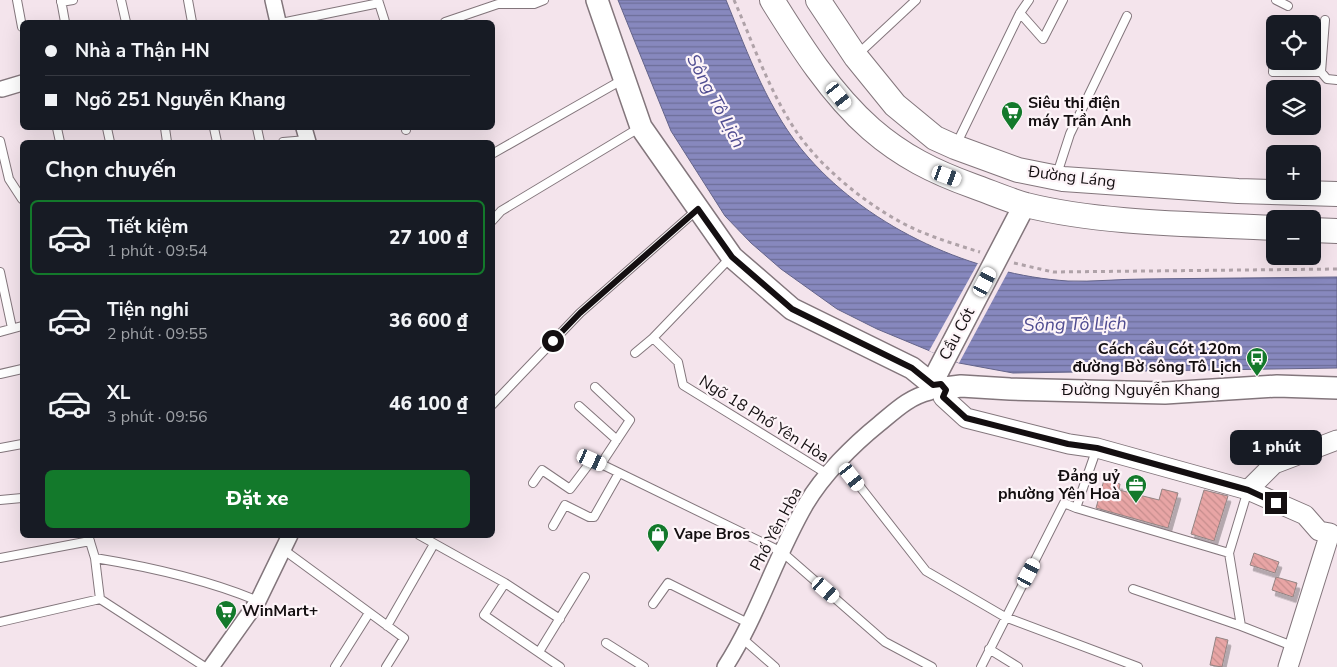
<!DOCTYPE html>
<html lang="vi">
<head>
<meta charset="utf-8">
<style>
  :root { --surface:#171b24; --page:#20242c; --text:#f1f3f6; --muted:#9ea1a6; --line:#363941; --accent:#13792b }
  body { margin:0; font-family:"Nunito Sans",sans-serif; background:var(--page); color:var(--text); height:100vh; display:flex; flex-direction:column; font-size:19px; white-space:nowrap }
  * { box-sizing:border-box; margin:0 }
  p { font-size:16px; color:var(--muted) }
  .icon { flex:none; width:28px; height:28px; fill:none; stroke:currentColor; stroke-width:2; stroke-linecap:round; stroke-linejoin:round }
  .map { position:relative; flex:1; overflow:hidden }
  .drawer { position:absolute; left:20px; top:140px; width:475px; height:398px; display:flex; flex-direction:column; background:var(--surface); border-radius:8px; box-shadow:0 5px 20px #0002 }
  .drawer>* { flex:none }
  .hud { position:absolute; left:20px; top:20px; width:475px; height:110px; border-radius:8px; box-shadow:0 5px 20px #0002; display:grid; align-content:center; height:110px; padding:0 25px; background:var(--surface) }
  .fabs { position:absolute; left:1266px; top:15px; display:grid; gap:10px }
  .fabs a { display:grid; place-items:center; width:55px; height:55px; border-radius:8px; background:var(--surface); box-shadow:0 5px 20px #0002; font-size:25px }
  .end { position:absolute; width:22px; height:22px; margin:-11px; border:6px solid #140f11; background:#fff; box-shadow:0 0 0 2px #fff }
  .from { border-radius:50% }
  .bubble { position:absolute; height:35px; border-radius:8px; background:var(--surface); box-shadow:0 5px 20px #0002; font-size:16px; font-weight:800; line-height:35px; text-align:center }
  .car { position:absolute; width:15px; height:30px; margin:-15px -8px; border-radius:6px; box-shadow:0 0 4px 1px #0007; background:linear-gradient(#fff 24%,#345 0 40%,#fff 0 76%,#345 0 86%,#fff 0) }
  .hud b { display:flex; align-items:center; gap:18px; height:48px; font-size:19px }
  .hud b+b { border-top:1px solid var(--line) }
  .hud i { width:12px; height:12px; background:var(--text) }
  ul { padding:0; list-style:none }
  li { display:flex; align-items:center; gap:15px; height:75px; margin:0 10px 8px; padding:0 15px; border:2px solid transparent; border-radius:8px }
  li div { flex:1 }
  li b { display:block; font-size:19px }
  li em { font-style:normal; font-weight:800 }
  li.current { border-color:var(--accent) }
  li>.icon { width:45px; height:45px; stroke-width:1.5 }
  h2 { padding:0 25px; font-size:22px; line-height:60px }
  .action { display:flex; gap:10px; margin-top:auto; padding:10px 25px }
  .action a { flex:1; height:58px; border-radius:8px; background:var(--accent); color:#fff; font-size:20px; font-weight:800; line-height:58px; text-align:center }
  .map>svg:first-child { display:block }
  .water { fill:url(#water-rules); stroke:#64648a }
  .pier { fill:#f4e4ec }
  .building { fill:url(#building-back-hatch); stroke:#938483; filter:url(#shadow) }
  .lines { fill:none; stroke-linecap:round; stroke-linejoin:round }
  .service-casing { stroke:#83767c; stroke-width:10 }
  .minor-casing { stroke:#83767c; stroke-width:18 }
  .tertiary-casing { stroke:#83767c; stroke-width:21 }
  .secondary-casing { stroke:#83767c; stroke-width:24 }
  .primary-casing { stroke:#83767c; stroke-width:26 }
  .path { stroke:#afa2a8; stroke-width:3; stroke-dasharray:4 4; stroke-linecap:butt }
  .service { stroke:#fff; stroke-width:8 }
  .minor { stroke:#fff; stroke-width:15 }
  .tertiary { stroke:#fff; stroke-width:19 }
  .secondary { stroke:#fff; stroke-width:21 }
  .primary { stroke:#fff; stroke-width:24 }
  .route { stroke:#140f11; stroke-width:6 }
  .labels { text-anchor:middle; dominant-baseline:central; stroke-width:4.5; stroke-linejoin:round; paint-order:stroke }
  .poi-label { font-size:16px; font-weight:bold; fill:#140f11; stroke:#fdf4f8; text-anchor:start }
  .street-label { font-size:16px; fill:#140f11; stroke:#fdf4f8 }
  .water-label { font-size:18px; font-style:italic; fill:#4f4c91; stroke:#fdf4f8 }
</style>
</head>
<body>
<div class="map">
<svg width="1337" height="667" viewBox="0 0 1337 667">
  <defs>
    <pattern id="water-rules" width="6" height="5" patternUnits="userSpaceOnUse" patternTransform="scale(1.25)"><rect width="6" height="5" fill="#8788be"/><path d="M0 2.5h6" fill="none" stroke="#6d6e99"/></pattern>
    <pattern id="building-back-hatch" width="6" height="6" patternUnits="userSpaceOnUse" patternTransform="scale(1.25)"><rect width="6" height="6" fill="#e8a5a5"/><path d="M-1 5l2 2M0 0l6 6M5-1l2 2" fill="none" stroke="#c68d8d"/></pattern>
    <filter id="shadow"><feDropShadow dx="3" dy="5.5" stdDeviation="0" flood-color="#0004"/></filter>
  </defs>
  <rect width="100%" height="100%" fill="#f4e4ec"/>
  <path class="water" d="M618,0H726C748,54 769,113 808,157C871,229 974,275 1068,281C1093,282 1119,279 1144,279C1208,278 1273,278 1337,277V368L1013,373L959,363L877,329L837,309L781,269L751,243L725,216L671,131Z"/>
  <path class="pier" d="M978,263L1009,270L959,363L929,351Z"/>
  <path class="building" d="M1259,445L1273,447V452L1258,461Z
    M1104,480L1120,484L1119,490L1159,500L1162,489L1178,493L1168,528L1096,508Z
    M1204,490L1228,496L1214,541L1191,534Z
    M1254,553L1279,562L1275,573L1250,565Z
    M1276,577L1297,583L1293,597L1272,590Z
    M1216,637L1228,640L1222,667L1210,665Z"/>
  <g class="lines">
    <g class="service-casing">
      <path id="service" d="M17,0L22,27
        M61,0L65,22
        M121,0L126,22
        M188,0L192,22
        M378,0L385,22
        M1276,0L1288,6
        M61,2L73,0
        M1020,13L1043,39L1063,0
        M1325,20L1321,72L1327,79L1337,80
        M286,22L379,3
        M445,22L498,4H534L544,0
        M1275,47L1273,72H1321
        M857,55L916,0
        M57,128L60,142
        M107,128L110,142
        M165,128L167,142
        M214,128L217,142
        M257,128L260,142
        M406,128V130
        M0,141L9,179L22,199
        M283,142L307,140
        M956,145L1020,13L1029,0
        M492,154L622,80
        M1057,174L1070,134L1127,16
        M492,221L501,211L639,128
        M0,272L12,328
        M0,332L22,326
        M653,338L678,362L683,385L829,475
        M635,353L653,338L730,258
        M0,374L22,369
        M595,387L630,420L601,464
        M492,405L580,313L698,209
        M579,406L617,440
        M0,448L22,444
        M840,461L926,571L1005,617L1138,667
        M533,483L542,470L570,489L592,460L601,464L782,552L885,642L932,667
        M1248,490L1229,553L1241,626L1295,647
        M0,500L22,498
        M1076,508L1229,553
        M553,526L565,505L589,517H594L619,473
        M88,535L95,558L100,599
        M419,535L505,583L560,619
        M284,550L404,638L386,667
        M0,558L90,541
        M95,558C150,567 206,579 258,601
        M505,583L484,615L560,667
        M1133,589L1241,626
        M653,604L668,583L750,624
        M0,622L100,599L205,667
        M387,626L434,544
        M743,639L775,667
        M606,643L644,667
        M989,649L1018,667
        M539,652L585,577
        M335,667L369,613
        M981,667L1064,503L1076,508L1097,448"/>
    </g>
    <g class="minor-casing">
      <path id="minor" d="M273,0L278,22
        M2,89L22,83
        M304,128L308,142
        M211,667L258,601L290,535
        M725,667C758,616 775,557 806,504C823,475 853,445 879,424C896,410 909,397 930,392"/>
    </g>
    <g class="tertiary-casing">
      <path id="tertiary" d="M943,397L966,418L1069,444L1097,448L1248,490L1305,515L1319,531L1330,533L1288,667
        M1248,490L1274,464L1337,440"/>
    </g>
    <g class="secondary-casing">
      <path id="secondary" d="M597,0L641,127L732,257L792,309L912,368L933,385
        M935,384L936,375L1025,204
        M945,388L961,386L1010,389L1165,393L1277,386L1337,388"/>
    </g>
    <g class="primary-casing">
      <path id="primary" d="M772,0C800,45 831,94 871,129C902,156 934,172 973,186C990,192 1008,200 1026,205C1102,224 1197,224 1275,228
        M818,0L856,57L895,105L935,138L955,147L1018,170L1063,179L1238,191L1337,194
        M1312,230L1337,231"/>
    </g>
    <path class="path" d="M734,0C753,43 769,91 796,131C822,170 875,212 919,231C938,239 960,246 980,252
      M1014,263L1053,272L1337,269"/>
    <use href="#service" class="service"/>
    <use href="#minor" class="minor"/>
    <use href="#tertiary" class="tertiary"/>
    <use href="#secondary" class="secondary"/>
    <use href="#primary" class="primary"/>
  </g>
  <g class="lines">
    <path class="route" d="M553,341L580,313L698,209L732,257L792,309L912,368L933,385L941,384L946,390L943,397L966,418L1068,444L1097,448L1248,490L1276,503"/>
  </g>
  <defs>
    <g id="supermarket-pin" transform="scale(1.125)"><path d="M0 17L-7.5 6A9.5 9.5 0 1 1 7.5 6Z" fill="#13792b" stroke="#fdf4f8"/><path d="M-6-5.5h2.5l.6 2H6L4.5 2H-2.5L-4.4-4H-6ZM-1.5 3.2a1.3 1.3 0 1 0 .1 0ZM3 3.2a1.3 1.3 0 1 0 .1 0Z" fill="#fff"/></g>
    <g id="bus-pin" transform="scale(1.125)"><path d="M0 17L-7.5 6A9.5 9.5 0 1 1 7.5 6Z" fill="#13792b" stroke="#fdf4f8"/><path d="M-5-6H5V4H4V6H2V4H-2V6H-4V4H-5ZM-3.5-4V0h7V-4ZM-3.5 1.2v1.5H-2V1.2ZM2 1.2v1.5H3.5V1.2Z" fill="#fff"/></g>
    <g id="office-pin" transform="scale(1.125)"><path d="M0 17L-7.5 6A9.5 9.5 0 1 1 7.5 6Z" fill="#13792b" stroke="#fdf4f8"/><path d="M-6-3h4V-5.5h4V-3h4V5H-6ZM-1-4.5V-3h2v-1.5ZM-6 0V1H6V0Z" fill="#fff"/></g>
    <g id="shop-pin" transform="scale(1.125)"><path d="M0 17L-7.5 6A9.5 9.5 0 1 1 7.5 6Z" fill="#13792b" stroke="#fdf4f8"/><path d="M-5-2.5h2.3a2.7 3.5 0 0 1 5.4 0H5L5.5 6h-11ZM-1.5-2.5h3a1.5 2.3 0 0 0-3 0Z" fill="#fff"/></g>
  </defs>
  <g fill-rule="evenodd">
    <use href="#supermarket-pin" x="1012" y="112"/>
    <use href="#bus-pin" x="1257" y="358"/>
    <use href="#office-pin" x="1136" y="485"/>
    <use href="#shop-pin" x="658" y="534"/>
    <use href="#supermarket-pin" x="226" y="611"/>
  </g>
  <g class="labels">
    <g class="poi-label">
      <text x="1028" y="103">Siêu thị điện<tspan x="1028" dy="18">máy Trần Anh</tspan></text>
      <text x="1241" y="349" text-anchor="end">Cách cầu Cót 120m<tspan x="1241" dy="18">đường Bờ sông Tô Lịch</tspan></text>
      <text x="1120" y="476" text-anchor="end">Đảng uỷ<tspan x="1120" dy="18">phường Yên Hoà</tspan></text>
      <text x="674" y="534">Vape Bros</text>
      <text x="242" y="611">WinMart+</text>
    </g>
    <g class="street-label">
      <text transform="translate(1072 177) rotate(7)">Đường Láng</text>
      <text transform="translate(957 334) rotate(-62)">Cầu Cót</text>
      <text x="1141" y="390">Đường Nguyễn Khang</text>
      <text transform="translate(764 419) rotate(32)">Ngõ 18 Phố Yên Hòa</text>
      <text transform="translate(776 529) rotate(-62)">Phố Yên Hòa</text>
    </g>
    <g class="water-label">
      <text transform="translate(716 101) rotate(62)">Sông Tô Lịch</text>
      <text transform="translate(1075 324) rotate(-1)">Sông Tô Lịch</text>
    </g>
  </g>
</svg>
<div class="fabs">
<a><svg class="icon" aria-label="locate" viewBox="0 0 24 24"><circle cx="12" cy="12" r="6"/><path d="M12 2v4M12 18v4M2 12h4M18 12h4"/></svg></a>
<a><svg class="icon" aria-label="layers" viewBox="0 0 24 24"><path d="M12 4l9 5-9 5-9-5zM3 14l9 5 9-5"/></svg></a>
<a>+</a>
<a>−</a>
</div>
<i class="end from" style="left:553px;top:341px"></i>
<i class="end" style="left:1276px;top:503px"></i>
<div class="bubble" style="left:1230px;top:430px;width:92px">1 phút</div>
<i class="car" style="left:839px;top:96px;rotate:141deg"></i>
<i class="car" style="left:947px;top:176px;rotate:110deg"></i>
<i class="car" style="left:985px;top:282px;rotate:28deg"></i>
<i class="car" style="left:592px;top:460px;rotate:114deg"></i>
<i class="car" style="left:852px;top:477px;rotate:142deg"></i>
<i class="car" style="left:1029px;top:573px;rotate:28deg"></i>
<i class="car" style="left:826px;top:590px;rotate:131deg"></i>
<div class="hud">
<b><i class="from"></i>Nhà a Thận HN</b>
<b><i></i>Ngõ 251 Nguyễn Khang</b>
</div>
<section class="drawer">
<h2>Chọn chuyến</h2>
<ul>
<li class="current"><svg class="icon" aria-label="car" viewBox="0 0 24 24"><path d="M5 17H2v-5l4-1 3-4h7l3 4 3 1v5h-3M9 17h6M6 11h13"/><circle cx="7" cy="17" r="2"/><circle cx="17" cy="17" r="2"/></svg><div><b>Tiết kiệm</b><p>1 phút · 09:54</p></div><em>27 100 ₫</em></li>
<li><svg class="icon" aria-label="car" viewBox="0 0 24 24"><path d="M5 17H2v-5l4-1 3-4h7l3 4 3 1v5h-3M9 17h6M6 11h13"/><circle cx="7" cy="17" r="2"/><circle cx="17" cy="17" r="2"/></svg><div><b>Tiện nghi</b><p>2 phút · 09:55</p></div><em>36 600 ₫</em></li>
<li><svg class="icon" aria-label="car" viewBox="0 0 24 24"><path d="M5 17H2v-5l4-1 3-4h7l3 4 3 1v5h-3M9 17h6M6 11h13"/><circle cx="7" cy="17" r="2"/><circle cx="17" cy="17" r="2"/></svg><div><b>XL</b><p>3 phút · 09:56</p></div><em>46 100 ₫</em></li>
</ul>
<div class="action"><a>Đặt xe</a></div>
</section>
</div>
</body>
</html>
